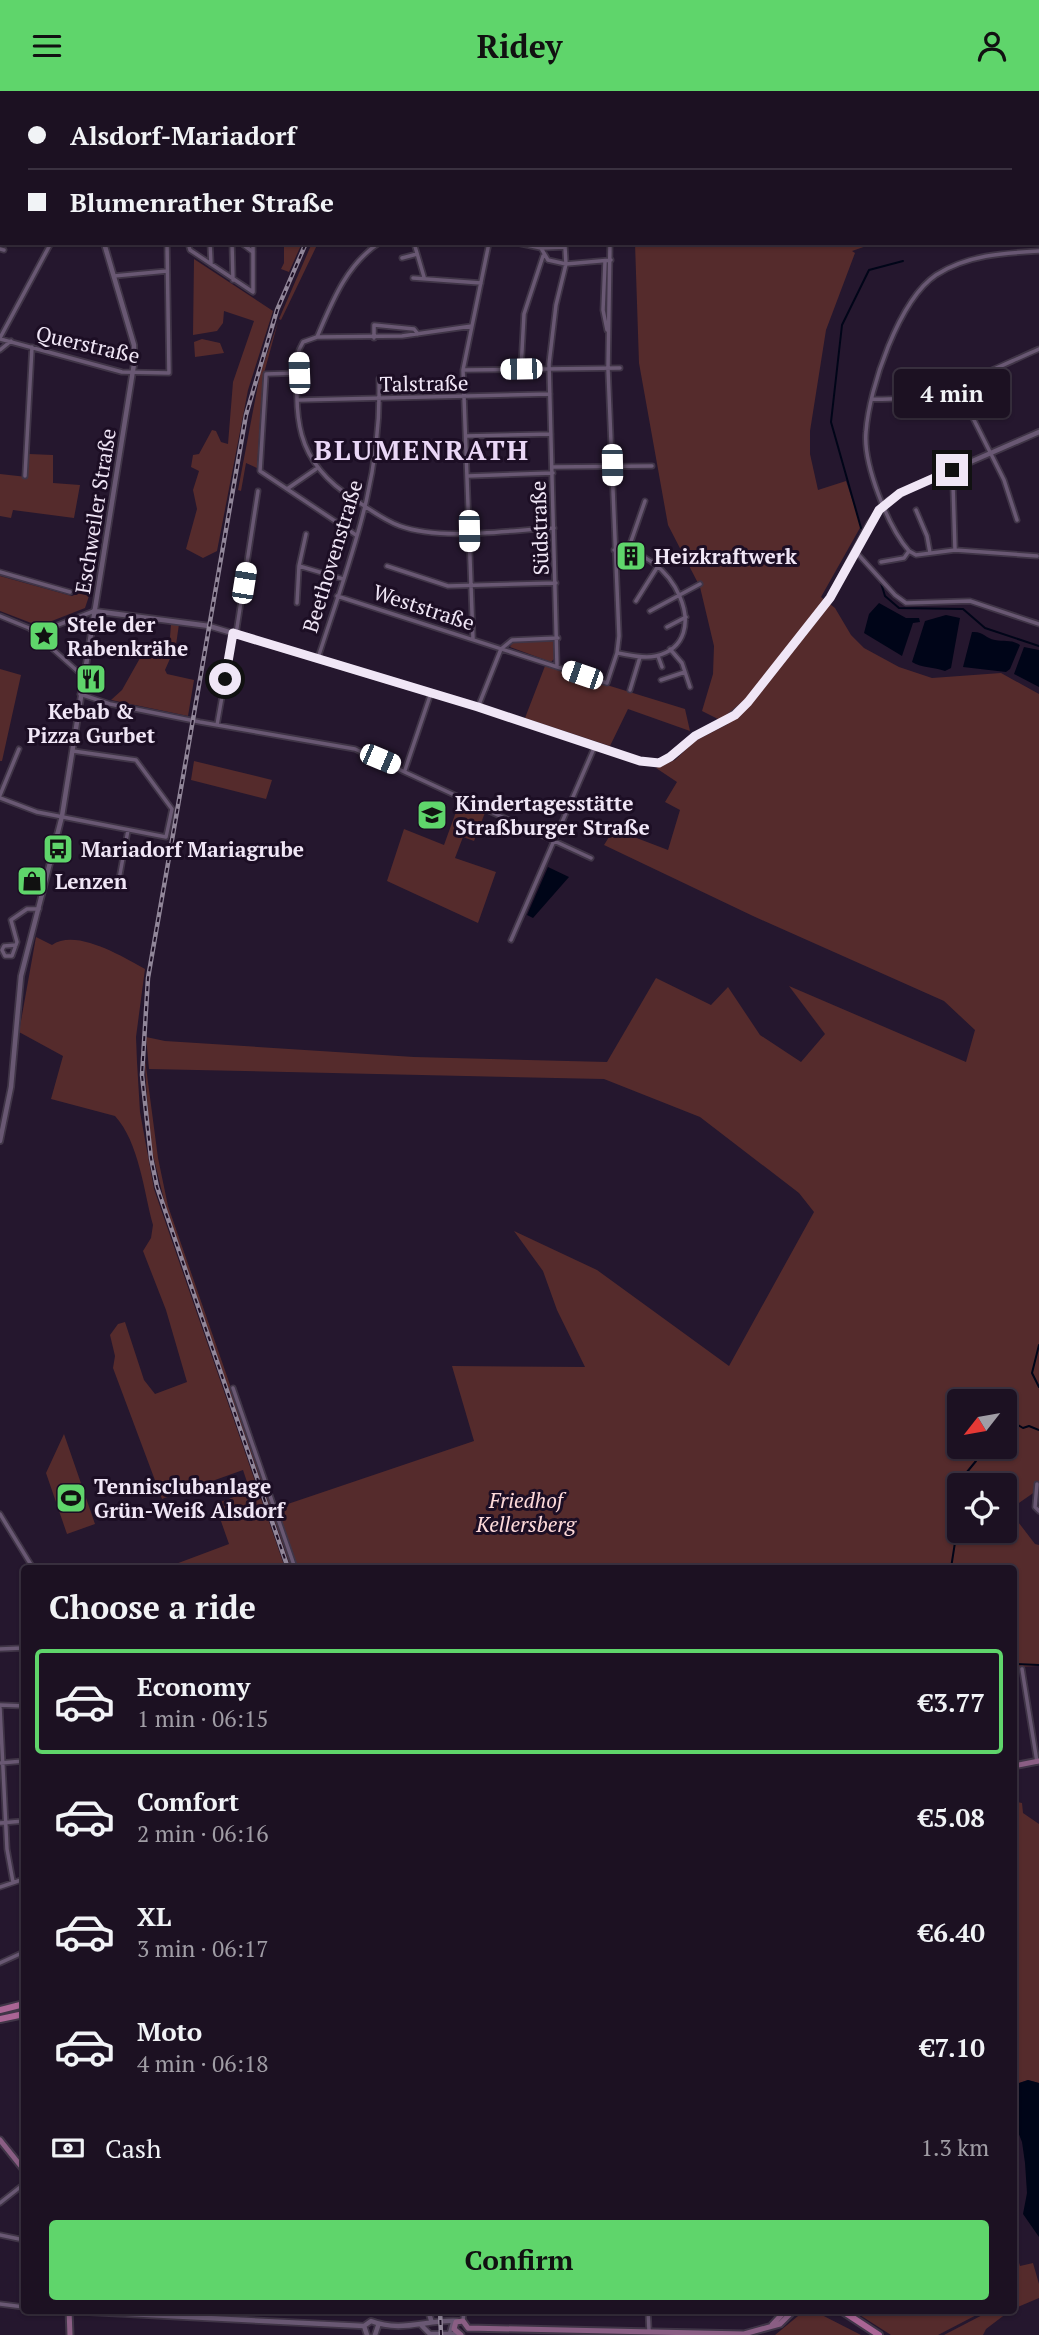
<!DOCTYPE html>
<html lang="en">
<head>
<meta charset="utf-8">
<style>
  :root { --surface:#1c1122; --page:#251a2a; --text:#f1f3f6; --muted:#a09da5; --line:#3a3140; --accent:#5fd56b }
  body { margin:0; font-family:"PT Serif",serif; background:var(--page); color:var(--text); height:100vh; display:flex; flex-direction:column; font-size:26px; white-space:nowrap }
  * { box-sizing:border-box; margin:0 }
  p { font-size:23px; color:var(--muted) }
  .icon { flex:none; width:38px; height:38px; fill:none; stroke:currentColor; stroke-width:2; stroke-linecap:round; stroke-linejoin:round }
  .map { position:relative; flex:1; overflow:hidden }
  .drawer { position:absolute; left:21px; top:1474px; width:996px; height:749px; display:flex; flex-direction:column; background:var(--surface); border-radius:7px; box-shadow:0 2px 5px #0004,0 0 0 2px var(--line) }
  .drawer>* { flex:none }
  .hud { position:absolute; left:0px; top:0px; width:1040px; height:154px; box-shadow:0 2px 5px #0004,0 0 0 2px var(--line); display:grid; align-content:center; height:154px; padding:0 28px; background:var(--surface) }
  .needle { width:46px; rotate:239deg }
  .fabs { position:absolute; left:947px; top:1298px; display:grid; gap:14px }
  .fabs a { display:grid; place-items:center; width:70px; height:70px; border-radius:7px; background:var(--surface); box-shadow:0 2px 5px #0004,0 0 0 2px var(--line); font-size:35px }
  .end { position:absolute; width:32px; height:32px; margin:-16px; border:9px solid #f0e6f6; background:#111; box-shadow:0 0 0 4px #111 }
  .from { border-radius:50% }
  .bubble { position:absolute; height:49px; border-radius:7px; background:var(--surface); box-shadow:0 2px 5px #0004,0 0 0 2px var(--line); font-size:23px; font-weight:700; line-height:49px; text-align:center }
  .car { position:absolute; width:21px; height:42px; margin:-21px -10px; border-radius:9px; box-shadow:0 0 5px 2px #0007; background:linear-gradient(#fff 24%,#345 0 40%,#fff 0 76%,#345 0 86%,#fff 0) }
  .hud b { display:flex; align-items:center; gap:24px; height:66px; font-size:26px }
  .hud b+b { border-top:2px solid var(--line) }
  .hud i { width:18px; height:18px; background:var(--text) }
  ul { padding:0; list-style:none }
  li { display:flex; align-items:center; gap:21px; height:105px; margin:0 14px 10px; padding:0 14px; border:4px solid transparent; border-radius:7px }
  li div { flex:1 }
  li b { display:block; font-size:26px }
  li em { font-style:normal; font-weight:700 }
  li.on { border-color:var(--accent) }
  li>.icon { width:63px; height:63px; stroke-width:1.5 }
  h2 { padding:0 28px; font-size:32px; line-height:84px }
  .pay { display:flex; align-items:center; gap:18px; height:77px; padding:0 28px; font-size:26px }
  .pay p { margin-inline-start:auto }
  .cta { display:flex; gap:14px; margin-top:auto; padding:14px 28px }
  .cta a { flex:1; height:80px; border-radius:7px; background:var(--accent); color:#111; font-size:28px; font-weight:700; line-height:80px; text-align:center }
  header { display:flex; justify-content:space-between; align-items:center; height:91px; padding:0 28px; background:var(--accent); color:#111; font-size:32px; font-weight:700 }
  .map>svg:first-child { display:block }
  .green { fill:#552b2c; fill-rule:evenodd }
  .water { fill:#000518 }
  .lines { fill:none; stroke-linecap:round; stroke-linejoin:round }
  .stream { stroke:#000518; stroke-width:2 }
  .minor-casing { stroke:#403547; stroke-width:7 }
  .tertiary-casing { stroke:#403547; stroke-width:8 }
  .secondary-casing { stroke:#403547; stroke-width:9 }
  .primary-casing { stroke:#403547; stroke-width:10 }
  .minor { stroke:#695873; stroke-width:3.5 }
  .tertiary { stroke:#695873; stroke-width:4.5 }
  .secondary { stroke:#8a5e84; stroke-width:5 }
  .primary { stroke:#aa6595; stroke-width:6 }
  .rail-casing { stroke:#918699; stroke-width:4.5 }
  .rail { stroke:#1c0e24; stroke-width:2; stroke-dasharray:5; stroke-linecap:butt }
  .route { stroke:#f0e6f6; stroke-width:9 }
  .labels { text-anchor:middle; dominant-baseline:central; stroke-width:6; stroke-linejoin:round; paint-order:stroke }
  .street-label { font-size:21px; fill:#f0e6f6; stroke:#1c0e24 }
  .poi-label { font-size:21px; font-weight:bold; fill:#f0e6f6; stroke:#1c0e24; text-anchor:start }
  .park-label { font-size:21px; font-style:italic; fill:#fedada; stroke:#1c0e24 }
  .district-label { font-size:28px; font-weight:bold; letter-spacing:2px; fill:#ead7f6; stroke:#1c0e24 }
</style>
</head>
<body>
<header><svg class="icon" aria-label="menu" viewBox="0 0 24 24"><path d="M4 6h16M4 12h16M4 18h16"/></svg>Ridey<svg class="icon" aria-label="person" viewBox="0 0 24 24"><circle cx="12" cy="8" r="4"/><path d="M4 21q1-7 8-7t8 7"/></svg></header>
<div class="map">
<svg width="1039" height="2244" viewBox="0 0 1039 2244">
  <rect width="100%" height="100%" fill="#25172e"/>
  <path class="green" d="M564,0H817L563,2Z
    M284,152H302L289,181L281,178L284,172Z
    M312,152H318L281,229L279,228Z
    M635,152H875L852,160L855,162L826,239L810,340V363L818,399L846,390L861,435L821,506L835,517L851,544L864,557L899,576L932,587L1001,582L1039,603V1398L1009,1419L1035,1453L1039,1454V1575L1013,1576V1477H291L167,1121L150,1052L144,961L158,1067L168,1115L273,1418L474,1350L452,1275L585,1276L557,1219L543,1180L514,1140L597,1179L729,1275L814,1121L799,1102L700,1026L604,988L149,978L146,946L165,950L414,966L607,971L656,887L711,914L728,896L760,944L801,971L825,943L789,895L966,971L975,939L944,910L753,825L604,754L619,730L634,746L668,759L680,719L665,711L677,691L656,677L675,669L695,650L728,633L702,620L713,583L714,555L700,496L668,434L639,272ZM959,1311H1004V1356H959ZM959,1395H1004V1440H959Z
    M194,168L273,220L248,299L217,460L203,467L186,458L197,418L193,399L199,380L191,376L193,364L199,363L212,339L216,340L221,351L228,353L233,291L254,230L224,220L223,232L217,240L193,244Z
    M278,231L263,286L257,377L246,372L241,400L238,399L260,283Z
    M202,248L220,252L224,262L195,266L194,251Z
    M29,363L53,364V392L80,394L74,427L13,419L11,427L0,425V383L27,386Z
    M0,485L72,505L79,502L89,505L85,517L39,535L0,520Z
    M171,533H179L176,554L165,579L167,583L194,589L188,625L111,609L122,599L144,560L158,561L170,546Z
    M554,550L555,567L551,571L510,556L513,551Z
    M545,575L685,618L690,640L628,618L610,655L525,627Z
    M0,578L21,584L2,670H0Z
    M194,670L272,689L266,708L191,689Z
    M461,707L486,719L474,750L463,746L455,767L496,781L478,832L387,790L404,738L444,754Z
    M36,846L52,854C76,837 123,866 145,878L136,946L137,971L140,1021L154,1098L285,1477H277L275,1472L261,1477H165L229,1453L215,1413L250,1400L243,1379L162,1408L113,1277L115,1265L110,1244L118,1233L125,1231L144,1289L155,1303L187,1291L166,1219L143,1160L151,1147L153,1134C144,1101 139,1051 115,1025L51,1008L63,965L19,941Z
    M64,1343L95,1433L67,1443L46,1382Z
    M1013,1710L1022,1712L1023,1722L1039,1733V1992L1028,1989L1013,1994Z
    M1013,2151L1020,2175L1033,2172L1039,2193V2207L1013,2218Z
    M812,2219L861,2244H775L798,2225Z
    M852,2219H986L938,2244H891Z
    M992,2219H1011L986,2238L983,2244H944Z"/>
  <path class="water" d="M879,512L906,527H919L920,531L913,532L902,565L864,542L869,523Z
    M946,524L960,527L951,577L945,580C934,576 922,577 912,571L925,530Z
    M972,541C983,540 985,547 995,549C1004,551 1011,548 1020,554L1010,578L1006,581L963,576Z
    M1024,556L1039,559V596L1014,583Z
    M548,776L569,786L533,827L527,824Z
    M1028,1989L1039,1992V2146L1023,2123L1027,2102L1025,2072L1022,2051L1013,2028V1994Z"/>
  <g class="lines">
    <path class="stream" d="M861,437L831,331L842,234L869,179L903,170
      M881,492L885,505L899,517L963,518L985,537L1039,555
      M1039,1254L1032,1282L1039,1296
      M1004,1330L1008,1328L1023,1337L1029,1335L1039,1339
      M979,1356H986
      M966,1395L967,1381L976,1370L973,1362L979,1356
      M951,1477L959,1426
      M1013,1573L1039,1574"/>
    <g class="minor-casing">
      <path id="minor" d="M140,0V2
        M161,0L162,2
        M414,0L419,2
        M257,2V0
        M330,2L331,0
        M462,2L463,0
        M522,2L523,0
        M1038,121L1039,122
        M1039,144V145
        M188,152L190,159L253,201V152
        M210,152L211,173
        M232,152L233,189
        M241,152L253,161
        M379,152C346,174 332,211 317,246L303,251L299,259C294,325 293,370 354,408C368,417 383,429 400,435C442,450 509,439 554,437
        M414,152L424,186
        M517,152L541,157L565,156L566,173L611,169
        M541,157L548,169L566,173L556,214L549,273L557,575
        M0,158L4,159
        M402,167L417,163
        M605,171L603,219L607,239
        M114,185L167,180
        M413,187L481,192
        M318,246L402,245L472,235
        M0,247L51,152
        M374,247V234L414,238L418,243
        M0,248L122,281L169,282L167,152
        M0,259L11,250
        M521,278L524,223L543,165
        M463,279L620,277
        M299,282L266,283L260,380L356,444
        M956,293L1004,389L1017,429
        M872,308C932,312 986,281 1039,258
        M299,309L550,303
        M466,345L551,343
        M553,376L652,375
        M25,385L32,256
        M468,385L553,382
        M953,394L955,459
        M287,398L316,378
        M916,419L927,445L930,462
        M306,443L299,475L343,488
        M614,459C672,456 717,550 656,565C643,568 630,564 617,562
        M628,459L645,410
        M856,461L895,504L906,512L970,510L1039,533
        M1037,465L955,459L916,464L909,460C888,436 863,373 866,341C869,297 899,209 936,184C967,164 1004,162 1039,160
        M881,471L904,467L909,460
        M387,475L448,495L556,492
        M0,481L70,501
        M337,505L607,592L617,562L619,545L608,278L610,152
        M636,510L658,475
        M297,512L299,475
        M650,520L700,493
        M0,525L29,537L45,539L94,520
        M667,536L686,526
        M29,537L83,585
        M236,543L258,400
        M473,548L463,279L489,152
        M501,558L512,549L558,547
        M670,558L682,572L690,596
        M658,565L662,576
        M318,567C349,470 382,392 379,288
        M661,589L685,581
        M630,599L640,566
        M80,603L110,613L200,631L355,658L591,767
        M478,616L501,558
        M217,634L233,543
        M405,679L431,602
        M0,704L19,658
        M0,707L37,721L166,746L172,718L136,669L73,660
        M118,794L128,739
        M511,849L595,655
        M16,854L4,855L2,859L5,865H12L17,851L11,829L27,818H39
        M233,1297L295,1477
        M1037,1393L1035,1416L1039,1420
        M0,1423L33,1477
        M23,1557L24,1614
        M0,1558L22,1557
        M1022,1578L1037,1671
        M0,1614L24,1615
        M0,1617L7,1758L13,1791
        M0,1672L24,1670
        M0,1732L24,1730
        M0,1796L24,1788
        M0,1872L24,1861
        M0,2112L24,2093
        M0,2144L24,2149
        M0,2213L24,2216
        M648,2219L649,2240
        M463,2230L464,2219
        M449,2244L453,2230"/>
    </g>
    <g class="tertiary-casing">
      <path id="tertiary" d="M81,0V2
        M94,520L209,535L478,616L640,670L659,672L670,666L695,645L726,629L748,611L830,507L869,433L888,410L913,396L1039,341
        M0,1050L11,996L21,885L62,725L134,273V254L104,152
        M428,2219L431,2229
        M70,2220L364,2235
        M364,2235L371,2230C402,2242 427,2228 458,2230
        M364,2235L367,2244
        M422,2235L430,2243H459
        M375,2244L378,2235"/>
    </g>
    <g class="secondary-casing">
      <path id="secondary" d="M1013,1675L1039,1670
        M0,2049L24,2079
        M69,2219L70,2244
        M772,2234L786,2219
        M468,2237L744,2243L780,2233L794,2219
        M461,2244L454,2238L456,2231L463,2230L468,2237"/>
    </g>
    <g class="primary-casing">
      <path id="primary" d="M0,1919L24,1913
        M0,1928L24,1923
        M841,2219L879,2244"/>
    </g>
    <use href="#minor" class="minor"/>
    <use href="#tertiary" class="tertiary"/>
    <use href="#secondary" class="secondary"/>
    <use href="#primary" class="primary"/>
    <g class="rail-casing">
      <path id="rail" d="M383,2V0
        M288,1477L157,1096L151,1067L142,984L148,887L246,324L277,219L306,152
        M440,2219L441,2244"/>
    </g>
    <use href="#rail" class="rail"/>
  </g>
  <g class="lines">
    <path class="route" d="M225,588L233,542L478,616L640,670L659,672L670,666L695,645L735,624L748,611L830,507L879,419L900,402L952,379"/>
  </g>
  <defs>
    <g id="building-square" transform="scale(1.575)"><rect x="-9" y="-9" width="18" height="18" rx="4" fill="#5fd56b" stroke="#1c0e24"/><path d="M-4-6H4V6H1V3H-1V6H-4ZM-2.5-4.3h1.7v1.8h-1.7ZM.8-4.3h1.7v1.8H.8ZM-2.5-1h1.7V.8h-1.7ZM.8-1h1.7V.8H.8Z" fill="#111"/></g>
    <g id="sight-square" transform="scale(1.575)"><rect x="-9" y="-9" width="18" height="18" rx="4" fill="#5fd56b" stroke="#1c0e24"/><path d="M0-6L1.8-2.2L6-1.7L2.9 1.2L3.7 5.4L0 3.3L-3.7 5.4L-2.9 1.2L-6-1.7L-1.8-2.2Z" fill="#111"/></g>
    <g id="restaurant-square" transform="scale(1.575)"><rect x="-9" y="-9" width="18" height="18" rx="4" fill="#5fd56b" stroke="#1c0e24"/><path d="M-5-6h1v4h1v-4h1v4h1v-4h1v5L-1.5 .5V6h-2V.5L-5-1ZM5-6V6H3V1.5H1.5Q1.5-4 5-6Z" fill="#111"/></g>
    <g id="school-square" transform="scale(1.575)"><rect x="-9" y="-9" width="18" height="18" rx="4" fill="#5fd56b" stroke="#1c0e24"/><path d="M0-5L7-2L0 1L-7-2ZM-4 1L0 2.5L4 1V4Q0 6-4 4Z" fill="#111"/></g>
    <g id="bus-square" transform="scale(1.575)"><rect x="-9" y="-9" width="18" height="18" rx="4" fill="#5fd56b" stroke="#1c0e24"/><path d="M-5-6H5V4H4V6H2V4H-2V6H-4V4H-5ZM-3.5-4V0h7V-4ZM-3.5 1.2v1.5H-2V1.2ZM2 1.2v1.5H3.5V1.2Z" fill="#111"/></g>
    <g id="shop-square" transform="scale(1.575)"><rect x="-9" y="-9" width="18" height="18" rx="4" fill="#5fd56b" stroke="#1c0e24"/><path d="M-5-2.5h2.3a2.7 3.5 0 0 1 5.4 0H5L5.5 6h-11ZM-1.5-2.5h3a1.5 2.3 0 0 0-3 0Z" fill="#111"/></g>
    <g id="stadium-square" transform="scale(1.575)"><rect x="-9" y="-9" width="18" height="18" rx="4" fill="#5fd56b" stroke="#1c0e24"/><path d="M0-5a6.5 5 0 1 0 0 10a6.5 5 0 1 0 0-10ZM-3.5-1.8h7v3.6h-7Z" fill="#111"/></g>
  </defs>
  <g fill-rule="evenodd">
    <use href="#building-square" x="631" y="465"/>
    <use href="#sight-square" x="44" y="545"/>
    <use href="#restaurant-square" x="91" y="588"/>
    <use href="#school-square" x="432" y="724"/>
    <use href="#bus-square" x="58" y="758"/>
    <use href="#shop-square" x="32" y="790"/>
    <use href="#stadium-square" x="71" y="1407"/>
  </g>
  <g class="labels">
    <g class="street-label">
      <text transform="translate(88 253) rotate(13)">Querstraße</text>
      <text transform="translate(424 292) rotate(-1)">Talstraße</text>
      <text transform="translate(95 420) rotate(-81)">Eschweiler Straße</text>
      <text transform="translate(539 437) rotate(-92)">Südstraße</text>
      <text transform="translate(332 465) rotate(-73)">Beethovenstraße</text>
      <text transform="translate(424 516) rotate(18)">Weststraße</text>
    </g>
    <g class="poi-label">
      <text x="654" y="465">Heizkraftwerk</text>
      <text x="67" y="533">Stele der<tspan x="67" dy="24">Rabenkrähe</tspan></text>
      <text x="91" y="620" text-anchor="middle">Kebab &amp;<tspan x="91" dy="24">Pizza Gurbet</tspan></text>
      <text x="455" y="712">Kindertagesstätte<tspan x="455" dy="24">Straßburger Straße</tspan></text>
      <text x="81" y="758">Mariadorf Mariagrube</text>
      <text x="55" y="790">Lenzen</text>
      <text x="94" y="1395">Tennisclubanlage<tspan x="94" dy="24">Grün-Weiß Alsdorf</tspan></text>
    </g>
    <g class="park-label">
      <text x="526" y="1409">Friedhof<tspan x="526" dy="24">Kellersberg</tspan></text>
    </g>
    <g class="district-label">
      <text x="422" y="358">BLUMENRATH</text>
    </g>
  </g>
</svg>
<div class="fabs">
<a><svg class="needle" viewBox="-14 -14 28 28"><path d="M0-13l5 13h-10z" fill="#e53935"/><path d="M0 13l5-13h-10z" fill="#a09da5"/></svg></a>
<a><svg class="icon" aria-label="locate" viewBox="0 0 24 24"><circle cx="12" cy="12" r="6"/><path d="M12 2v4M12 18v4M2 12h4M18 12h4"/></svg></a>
</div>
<i class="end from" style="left:225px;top:588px"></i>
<i class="end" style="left:952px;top:379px"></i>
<div class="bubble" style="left:894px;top:278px;width:116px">4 min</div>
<i class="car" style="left:521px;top:278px;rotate:269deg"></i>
<i class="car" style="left:299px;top:282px;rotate:358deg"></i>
<i class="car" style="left:612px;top:374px;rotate:179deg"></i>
<i class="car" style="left:469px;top:440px;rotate:179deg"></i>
<i class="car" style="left:244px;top:492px;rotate:9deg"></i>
<i class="car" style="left:582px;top:584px;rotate:289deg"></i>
<i class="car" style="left:380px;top:668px;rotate:113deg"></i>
<div class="hud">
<b><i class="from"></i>Alsdorf-Mariadorf</b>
<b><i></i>Blumenrather Straße</b>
</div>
<section class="drawer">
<h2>Choose a ride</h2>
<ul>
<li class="on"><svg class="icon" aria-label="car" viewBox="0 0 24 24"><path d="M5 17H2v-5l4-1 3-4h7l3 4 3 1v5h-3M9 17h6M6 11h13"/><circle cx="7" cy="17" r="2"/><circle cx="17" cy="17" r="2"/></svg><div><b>Economy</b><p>1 min · 06:15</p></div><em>€3.77</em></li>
<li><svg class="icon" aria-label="car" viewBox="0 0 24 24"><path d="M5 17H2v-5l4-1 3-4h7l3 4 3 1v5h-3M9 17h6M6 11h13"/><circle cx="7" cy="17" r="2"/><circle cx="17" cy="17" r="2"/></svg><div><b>Comfort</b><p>2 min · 06:16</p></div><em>€5.08</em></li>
<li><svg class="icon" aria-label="car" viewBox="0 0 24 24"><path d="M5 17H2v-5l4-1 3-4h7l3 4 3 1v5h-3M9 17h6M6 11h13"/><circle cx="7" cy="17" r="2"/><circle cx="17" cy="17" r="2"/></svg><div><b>XL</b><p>3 min · 06:17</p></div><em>€6.40</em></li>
<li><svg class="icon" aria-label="car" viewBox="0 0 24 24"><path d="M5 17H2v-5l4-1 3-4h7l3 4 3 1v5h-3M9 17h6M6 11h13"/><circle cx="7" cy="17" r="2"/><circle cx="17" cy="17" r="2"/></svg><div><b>Moto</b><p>4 min · 06:18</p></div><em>€7.10</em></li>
</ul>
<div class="pay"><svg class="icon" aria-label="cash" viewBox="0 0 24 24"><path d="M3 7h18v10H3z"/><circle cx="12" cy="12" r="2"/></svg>Cash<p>1.3 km</p></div>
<div class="cta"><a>Confirm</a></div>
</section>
</div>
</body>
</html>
